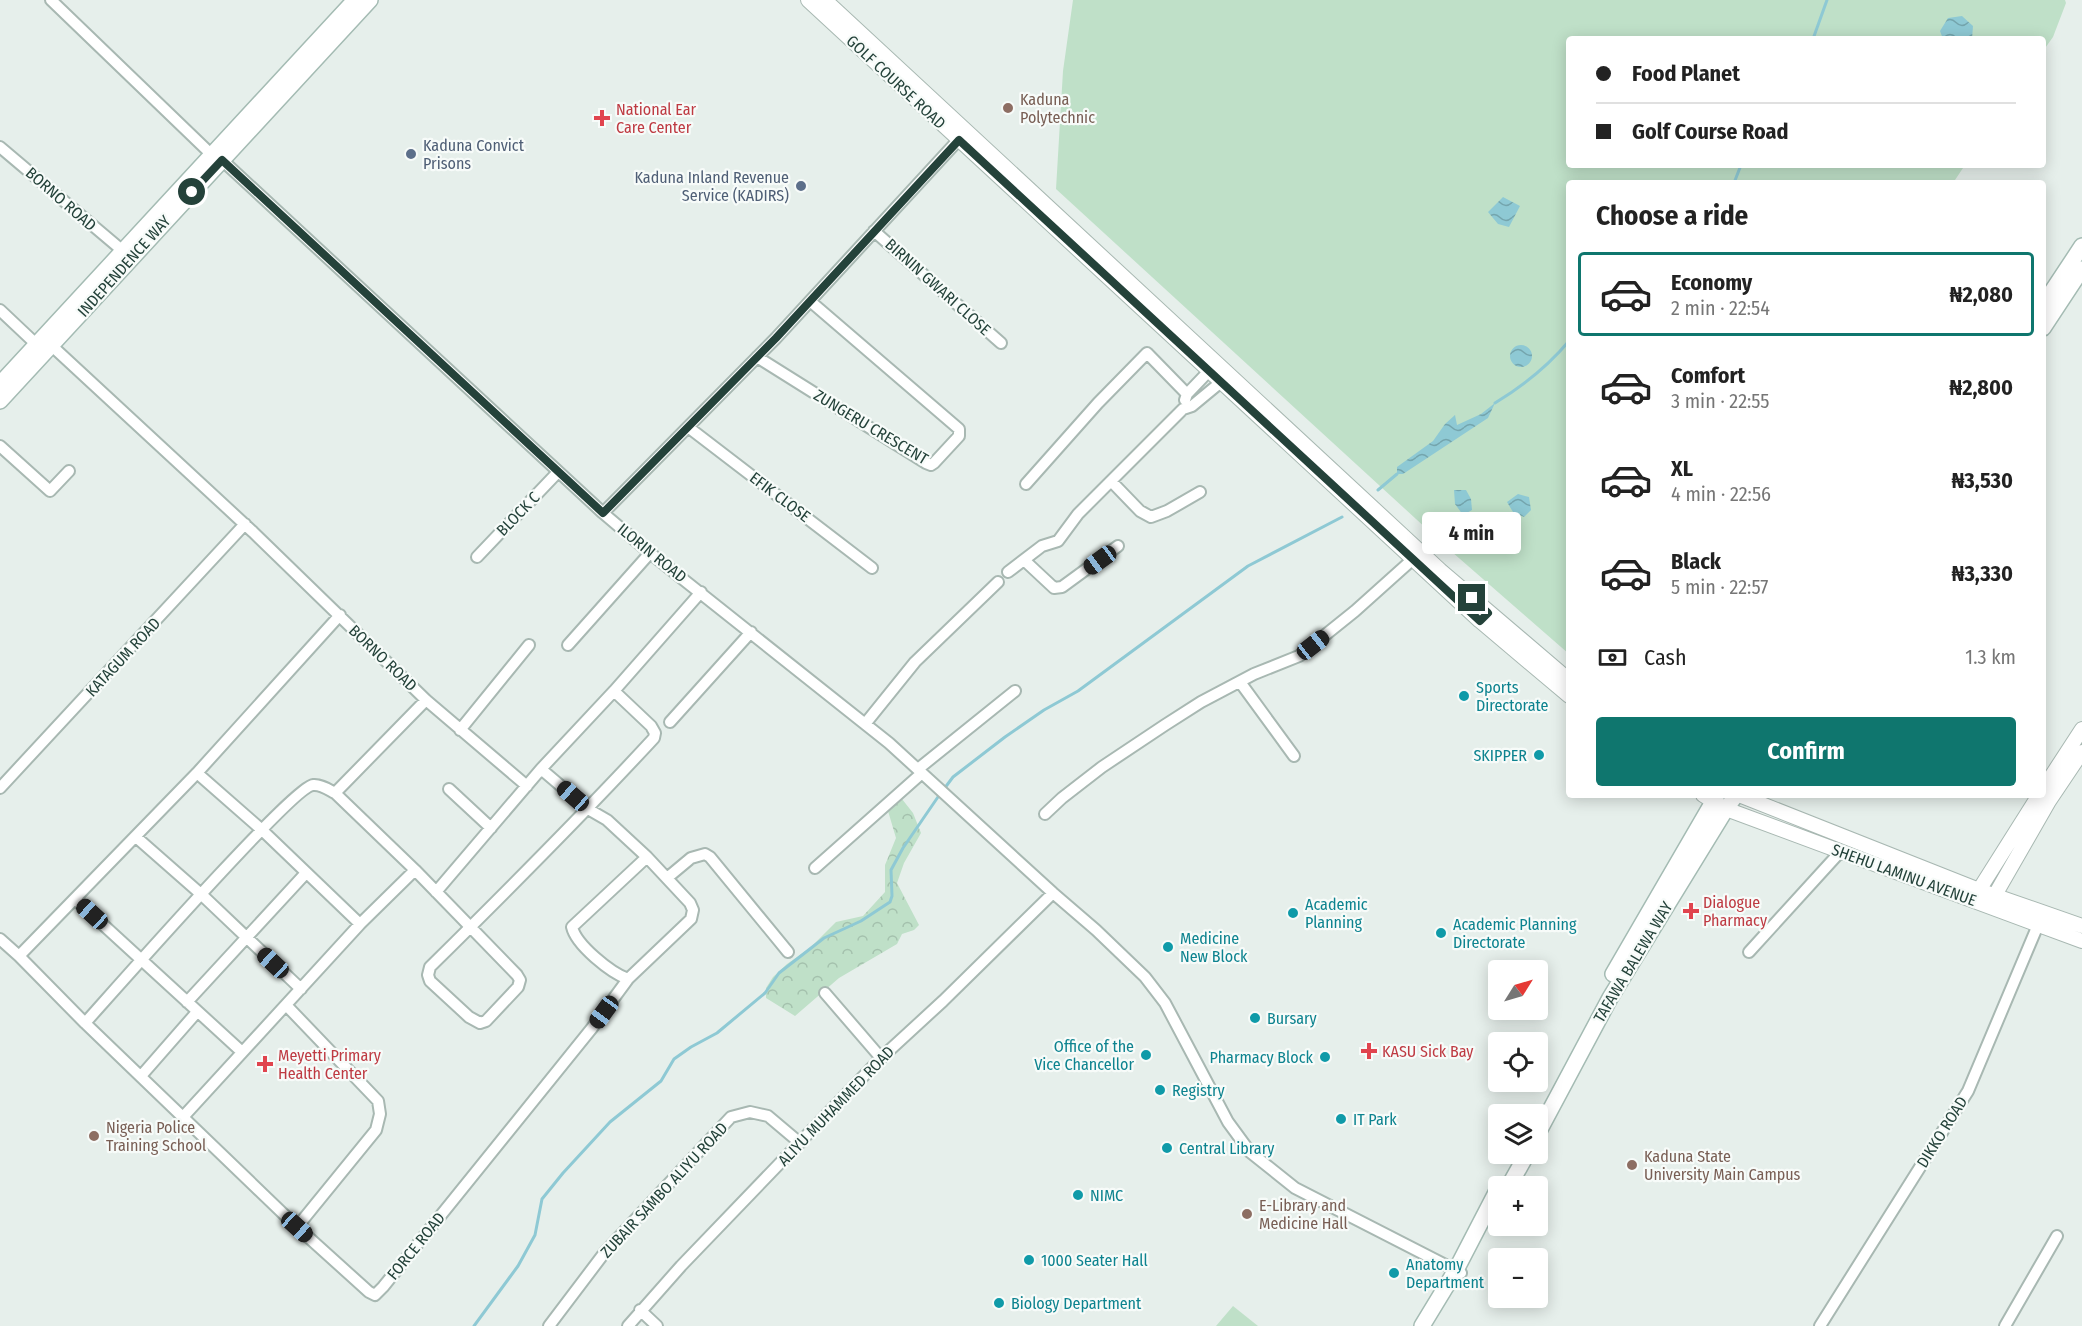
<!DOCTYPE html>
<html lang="en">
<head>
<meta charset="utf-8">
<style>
  :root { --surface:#fff; --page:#f2f2f2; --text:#222; --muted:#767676; --line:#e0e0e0; --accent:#0f766e }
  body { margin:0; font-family:"Fira Sans Condensed",sans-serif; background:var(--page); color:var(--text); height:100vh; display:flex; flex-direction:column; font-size:22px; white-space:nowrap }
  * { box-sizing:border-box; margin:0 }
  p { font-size:20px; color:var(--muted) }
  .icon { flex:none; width:33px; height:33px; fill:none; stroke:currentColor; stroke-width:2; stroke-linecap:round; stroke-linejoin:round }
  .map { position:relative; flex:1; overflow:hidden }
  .sheet { position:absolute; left:1566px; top:180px; width:480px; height:618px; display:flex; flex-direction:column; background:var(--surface); border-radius:6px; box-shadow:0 3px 15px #0003 }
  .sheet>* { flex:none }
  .top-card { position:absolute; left:1566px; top:36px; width:480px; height:132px; border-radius:6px; box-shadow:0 3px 15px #0003; display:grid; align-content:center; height:132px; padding:0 30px; background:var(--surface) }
  .needle { width:39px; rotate:53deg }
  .buttons { position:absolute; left:1488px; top:960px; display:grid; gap:12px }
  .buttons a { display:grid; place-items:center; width:60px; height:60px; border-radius:6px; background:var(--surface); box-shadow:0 3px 15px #0003; font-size:30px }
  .end { position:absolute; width:27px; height:27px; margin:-14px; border:8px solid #24423a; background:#fff; box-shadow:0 0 0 3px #fff }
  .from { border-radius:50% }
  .bubble { position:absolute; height:42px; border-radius:6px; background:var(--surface); box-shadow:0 3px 15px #0003; font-size:20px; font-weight:700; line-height:42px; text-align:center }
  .car { position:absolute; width:18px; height:36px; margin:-18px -9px; border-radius:8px; box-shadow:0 0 4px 2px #0007; background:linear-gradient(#222 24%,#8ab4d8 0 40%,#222 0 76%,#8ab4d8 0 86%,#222 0) }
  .top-card b { display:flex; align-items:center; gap:21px; height:57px; font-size:22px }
  .top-card b+b { border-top:2px solid var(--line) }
  .top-card i { width:15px; height:15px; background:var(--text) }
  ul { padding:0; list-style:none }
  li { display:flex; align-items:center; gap:18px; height:84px; margin:0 12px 9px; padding:0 18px; border:3px solid transparent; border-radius:6px }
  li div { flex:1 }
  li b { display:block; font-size:22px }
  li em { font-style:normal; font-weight:700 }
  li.active { border-color:var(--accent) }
  li>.icon { width:54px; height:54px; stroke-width:1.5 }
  h2 { padding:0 30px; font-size:27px; line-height:72px }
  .pay { display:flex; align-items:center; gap:15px; height:66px; padding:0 30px; font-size:22px }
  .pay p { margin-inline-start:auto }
  .cta { display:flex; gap:12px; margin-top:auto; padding:12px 30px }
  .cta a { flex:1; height:69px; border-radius:6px; background:var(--accent); color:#fff; font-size:24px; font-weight:700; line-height:69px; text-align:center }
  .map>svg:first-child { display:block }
  .grass { fill:#bfe0c8 }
  .forest { fill:url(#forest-crowns) }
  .water { fill:url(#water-waves) }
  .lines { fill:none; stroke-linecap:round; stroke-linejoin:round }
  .stream { stroke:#8ec9d4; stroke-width:3 }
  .minor-casing { stroke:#a8b8b2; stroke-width:14 }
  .tertiary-casing { stroke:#a8b8b2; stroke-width:16 }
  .secondary-casing { stroke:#a4bbb3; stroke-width:18 }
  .minor { stroke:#fff; stroke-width:10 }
  .tertiary { stroke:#fff; stroke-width:14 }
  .secondary { stroke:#fff; stroke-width:15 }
  .route { stroke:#24423a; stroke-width:8 }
  .education-dot { fill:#8d6e63; stroke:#f7fbf9; stroke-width:2 }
  .health-dot { fill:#e0444e; stroke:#f7fbf9; stroke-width:2 }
  .service-dot { fill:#5c6f8a; stroke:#f7fbf9; stroke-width:2 }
  .culture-dot { fill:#0f9aa8; stroke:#f7fbf9; stroke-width:2 }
  .labels { text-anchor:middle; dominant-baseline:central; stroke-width:4.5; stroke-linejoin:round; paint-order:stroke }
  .street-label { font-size:16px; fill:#24423a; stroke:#f7fbf9 }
  .education-label { font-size:16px; fill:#785e54; stroke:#f7fbf9; text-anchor:start }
  .health-label { font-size:16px; fill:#be3a42; stroke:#f7fbf9; text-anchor:start }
  .service-label { font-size:16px; fill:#4e5e75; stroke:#f7fbf9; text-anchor:start }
  .culture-label { font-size:16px; fill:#0d838f; stroke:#f7fbf9; text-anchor:start }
</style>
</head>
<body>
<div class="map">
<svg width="2082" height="1326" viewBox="0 0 2082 1326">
  <defs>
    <pattern id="forest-crowns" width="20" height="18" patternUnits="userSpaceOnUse" patternTransform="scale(1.5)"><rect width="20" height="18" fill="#bfe0c8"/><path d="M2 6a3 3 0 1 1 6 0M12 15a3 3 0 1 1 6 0" fill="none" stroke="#a4c1ad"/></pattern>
    <pattern id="water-waves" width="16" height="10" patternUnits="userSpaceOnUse" patternTransform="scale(1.5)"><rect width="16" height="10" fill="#8ec9d4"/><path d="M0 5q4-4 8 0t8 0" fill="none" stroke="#74a5ad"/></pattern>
  </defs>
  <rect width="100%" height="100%" fill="#e6efeb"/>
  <path class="grass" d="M1073,0H2065L2066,3L2053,37L2043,51V39H1569V165H1965L1953,183H1569V654L1452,552L1056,189L1063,71Z
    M1233,1306L1258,1326H1216Z"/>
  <path class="forest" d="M902,799L913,813L921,833L904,863L897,883L919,925L914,930L902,934L897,944L839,978L795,1016L766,998V988L773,977L787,964L810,948L836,922L863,916L885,892V865L896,838L888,811Z"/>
  <path class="water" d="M1962,16L1973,26L1972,39H1943L1940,31L1948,18Z
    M1503,197L1520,206L1509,227L1498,224L1488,212Z
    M1510 356a11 11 0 1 1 22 0a11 11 0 1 1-22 0Z
    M1495,403L1488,418L1403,474H1397V467L1433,441L1445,424L1455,415L1457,425L1481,414Z
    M1454,490H1466L1471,499L1472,510L1463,515L1455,504Z
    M1518,494L1529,497L1531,510L1524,517L1513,512L1507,502Z"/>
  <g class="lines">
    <path class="stream" d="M1813,39L1827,0
      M1734,183L1741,165
      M1495,403C1523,386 1548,366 1569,341
      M1378,490L1397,474
      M944,789L953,777L1005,737L1044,710L1078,691L1248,566L1342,517
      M474,1326L518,1266L535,1235L542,1199L563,1173L610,1122L661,1081L674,1059L691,1047L717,1033L765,993L779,973L824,938L861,921L890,902L892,896L891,870L903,848L940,794"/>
    <g class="minor-casing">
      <path id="minor" d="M51,0L212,155
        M0,147L123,251
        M222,160L603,513L650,553L889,743L1053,893L1096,930L1145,977L1165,1003L1228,1122L1250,1152L1295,1188L1461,1273
        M874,231L1001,343
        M0,310L36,344
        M52,346L253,532L426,700L527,786
        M757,357L926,463L931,465L934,463L959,436V429L810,301
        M1185,400L1187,394L1209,371
        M688,427L872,568
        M0,446L50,491L69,471
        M1111,481L1140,511L1151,517L1167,511L1200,492
        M1026,484L1098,403L1147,353L1187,394
        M603,513L776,338L963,135
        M477,557L558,472
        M1024,560L1054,588L1062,587L1118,546
        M1008,572L1042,546L1058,541L1078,514L1183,409L1192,406L1221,382
        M568,645L650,553
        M1240,682L1294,756
        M670,722L751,632
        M865,724L915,662L998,582
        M460,730L529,645
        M918,769L1015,691
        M197,773L262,830L360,924
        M0,788L245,524
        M449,789L491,828
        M335,793L426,700
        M1045,814L1062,798L1102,767L1165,725L1201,702L1254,674L1299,656L1355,611L1413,559
        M136,837L202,895L301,989
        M815,868L922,773
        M667,878L691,858L705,854L710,857L788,952
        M436,892L541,769L614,691L701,592
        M75,899L242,1052
        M0,939L19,956L85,1023L297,1227L369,1292L375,1295L383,1287L592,1028L628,979L691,919L693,910L690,903L647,857L607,820L588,809L541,769
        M1749,952L1841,851
        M19,956L197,773L340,615
        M628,979C611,973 576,945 572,927L647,857
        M825,993L881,1058
        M187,1002L306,873
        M286,1005L378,1101L380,1114L376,1130L297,1227
        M85,1023C112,993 293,787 313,785C321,784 329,790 335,793L415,870L517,975L520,980L518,987L486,1021L480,1023L469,1017L430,981L428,975L430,967C506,892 581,817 654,738L655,733L651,726L614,691
        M141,1076L197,1012
        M183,1117L360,924L415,870
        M640,1310L657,1326
        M549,1326L605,1252L731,1117L750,1112L768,1116L800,1143
        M628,1326L681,1266L881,1058L943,1001L1053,893
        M1820,1326L1968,1091L2038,925
        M2005,1326L2057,1236"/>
    </g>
    <g class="tertiary-casing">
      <path id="tertiary" d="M808,0L1480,621L1569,696
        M825,0L1440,570L1569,680
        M2043,789L2082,729
        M1703,795L1726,809L2082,941
        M1739,795L1979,890L2082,926
        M1979,890L2039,795
        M1995,895L2049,801L2082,752"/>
    </g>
    <g class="secondary-casing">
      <path id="secondary" d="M2043,305L2082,246
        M2043,328L2082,269
        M0,384L355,0
        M0,401L370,0
        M1613,974L1717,795
        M1538,1133L1610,998L1726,809L1736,795
        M1509,1186L1527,1154
        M1422,1326L1456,1270L1498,1189"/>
    </g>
    <use href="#minor" class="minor"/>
    <use href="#tertiary" class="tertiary"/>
    <use href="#secondary" class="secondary"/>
  </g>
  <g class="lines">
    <path class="route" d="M192,192L222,160L603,513L776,338L959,140L1480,621L1488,613L1472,598"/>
  </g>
  <g class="education-dot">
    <circle cx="1008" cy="108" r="6"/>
    <circle cx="94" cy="1136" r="6"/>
    <circle cx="1632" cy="1165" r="6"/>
    <circle cx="1247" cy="1214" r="6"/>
  </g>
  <g class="health-dot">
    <path d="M599 109h6v6h6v6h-6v6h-6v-6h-6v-6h6z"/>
    <path d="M1688 902h6v6h6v6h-6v6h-6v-6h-6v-6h6z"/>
    <path d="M1366 1042h6v6h6v6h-6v6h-6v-6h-6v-6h6z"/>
    <path d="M262 1055h6v6h6v6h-6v6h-6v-6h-6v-6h6z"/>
  </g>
  <g class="service-dot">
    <circle cx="411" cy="154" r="6"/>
    <circle cx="801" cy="186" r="6"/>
  </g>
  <g class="culture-dot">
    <circle cx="1464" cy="696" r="6"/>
    <circle cx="1539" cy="755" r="6"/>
    <circle cx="1293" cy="913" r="6"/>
    <circle cx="1441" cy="933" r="6"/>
    <circle cx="1168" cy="947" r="6"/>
    <circle cx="1255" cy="1018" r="6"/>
    <circle cx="1146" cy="1055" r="6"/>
    <circle cx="1325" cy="1057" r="6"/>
    <circle cx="1160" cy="1090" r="6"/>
    <circle cx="1341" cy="1119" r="6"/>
    <circle cx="1167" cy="1148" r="6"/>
    <circle cx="1078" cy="1195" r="6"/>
    <circle cx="1029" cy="1260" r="6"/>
    <circle cx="1394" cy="1273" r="6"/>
    <circle cx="999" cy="1303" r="6"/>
  </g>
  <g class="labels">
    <g class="street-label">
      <text transform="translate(896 82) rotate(43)">GOLF COURSE ROAD</text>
      <text transform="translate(61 199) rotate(41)">BORNO ROAD</text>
      <text transform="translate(124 266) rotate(-48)">INDEPENDENCE WAY</text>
      <text transform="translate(938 287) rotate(42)">BIRNIN GWARI CLOSE</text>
      <text transform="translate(871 427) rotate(31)">ZUNGERU CRESCENT</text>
      <text transform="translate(780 497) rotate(37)">EFIK CLOSE</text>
      <text transform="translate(518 514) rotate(-46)">BLOCK C</text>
      <text transform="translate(652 553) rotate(39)">ILORIN ROAD</text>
      <text transform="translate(123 657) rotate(-47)">KATAGUM ROAD</text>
      <text transform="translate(383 658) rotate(44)">BORNO ROAD</text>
      <text transform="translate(1904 875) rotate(20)">SHEHU LAMINU AVENUE</text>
      <text transform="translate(1633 962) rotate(-59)">TAFAWA BALEWA WAY</text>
      <text transform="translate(836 1106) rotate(-46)">ALIYU MUHAMMED ROAD</text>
      <text transform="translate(1942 1132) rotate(-58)">DIKKO ROAD</text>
      <text transform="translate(664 1190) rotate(-47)">ZUBAIR SAMBO ALIYU ROAD</text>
      <text transform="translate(416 1246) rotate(-51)">FORCE ROAD</text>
    </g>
    <g class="education-label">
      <text x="1020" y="99">Kaduna<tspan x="1020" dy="18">Polytechnic</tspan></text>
      <text x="106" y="1127">Nigeria Police<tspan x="106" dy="18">Training School</tspan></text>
      <text x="1644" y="1156">Kaduna State<tspan x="1644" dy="18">University Main Campus</tspan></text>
      <text x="1259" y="1205">E-Library and<tspan x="1259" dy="18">Medicine Hall</tspan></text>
    </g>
    <g class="health-label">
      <text x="616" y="109">National Ear<tspan x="616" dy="18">Care Center</tspan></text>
      <text x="1703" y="902">Dialogue<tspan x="1703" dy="18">Pharmacy</tspan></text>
      <text x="1382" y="1051">KASU Sick Bay</text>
      <text x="278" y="1055">Meyetti Primary<tspan x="278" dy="18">Health Center</tspan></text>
    </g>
    <g class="service-label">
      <text x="423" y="145">Kaduna Convict<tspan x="423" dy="18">Prisons</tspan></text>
      <text x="789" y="177" text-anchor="end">Kaduna Inland Revenue<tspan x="789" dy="18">Service (KADIRS)</tspan></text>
    </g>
    <g class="culture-label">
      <text x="1476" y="687">Sports<tspan x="1476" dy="18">Directorate</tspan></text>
      <text x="1527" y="755" text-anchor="end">SKIPPER</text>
      <text x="1305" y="904">Academic<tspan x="1305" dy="18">Planning</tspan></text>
      <text x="1453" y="924">Academic Planning<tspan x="1453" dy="18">Directorate</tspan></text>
      <text x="1180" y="938">Medicine<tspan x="1180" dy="18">New Block</tspan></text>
      <text x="1267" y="1018">Bursary</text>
      <text x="1134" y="1046" text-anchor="end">Office of the<tspan x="1134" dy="18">Vice Chancellor</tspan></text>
      <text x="1313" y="1057" text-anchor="end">Pharmacy Block</text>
      <text x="1172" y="1090">Registry</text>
      <text x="1353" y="1119">IT Park</text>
      <text x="1179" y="1148">Central Library</text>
      <text x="1090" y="1195">NIMC</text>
      <text x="1041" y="1260">1000 Seater Hall</text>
      <text x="1406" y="1264">Anatomy<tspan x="1406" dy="18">Department</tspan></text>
      <text x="1011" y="1303">Biology Department</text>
    </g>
  </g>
</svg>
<div class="buttons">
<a><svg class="needle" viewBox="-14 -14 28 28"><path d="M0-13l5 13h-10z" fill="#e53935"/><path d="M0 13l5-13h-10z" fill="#767676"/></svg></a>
<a><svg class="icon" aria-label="locate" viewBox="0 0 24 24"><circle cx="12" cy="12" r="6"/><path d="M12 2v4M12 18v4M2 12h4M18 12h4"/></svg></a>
<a><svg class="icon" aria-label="layers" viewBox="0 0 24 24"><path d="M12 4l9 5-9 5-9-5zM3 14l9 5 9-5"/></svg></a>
<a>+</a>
<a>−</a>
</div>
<i class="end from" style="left:192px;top:192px"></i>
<i class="end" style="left:1472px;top:598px"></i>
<div class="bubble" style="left:1422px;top:512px;width:99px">4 min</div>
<i class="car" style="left:1100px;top:560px;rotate:234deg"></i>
<i class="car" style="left:1313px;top:645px;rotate:52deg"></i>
<i class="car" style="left:573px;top:796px;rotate:311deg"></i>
<i class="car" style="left:92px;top:914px;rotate:312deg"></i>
<i class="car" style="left:273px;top:963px;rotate:313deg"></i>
<i class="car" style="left:604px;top:1012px;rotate:216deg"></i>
<i class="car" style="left:297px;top:1227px;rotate:132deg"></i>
<div class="top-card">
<b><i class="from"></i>Food Planet</b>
<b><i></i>Golf Course Road</b>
</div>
<section class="sheet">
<h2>Choose a ride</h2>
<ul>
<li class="active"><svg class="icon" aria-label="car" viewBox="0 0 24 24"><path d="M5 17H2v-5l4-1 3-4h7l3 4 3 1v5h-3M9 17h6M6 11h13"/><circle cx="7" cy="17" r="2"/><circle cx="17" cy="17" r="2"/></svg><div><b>Economy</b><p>2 min · 22:54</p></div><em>₦2,080</em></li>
<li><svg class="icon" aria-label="car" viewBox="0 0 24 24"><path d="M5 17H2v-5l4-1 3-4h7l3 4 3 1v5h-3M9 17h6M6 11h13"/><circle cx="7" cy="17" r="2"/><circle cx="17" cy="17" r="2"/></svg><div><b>Comfort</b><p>3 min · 22:55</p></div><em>₦2,800</em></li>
<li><svg class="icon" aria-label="car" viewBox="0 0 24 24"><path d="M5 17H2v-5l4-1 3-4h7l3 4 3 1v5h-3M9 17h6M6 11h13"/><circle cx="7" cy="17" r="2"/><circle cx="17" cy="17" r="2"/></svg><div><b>XL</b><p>4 min · 22:56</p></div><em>₦3,530</em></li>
<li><svg class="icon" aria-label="car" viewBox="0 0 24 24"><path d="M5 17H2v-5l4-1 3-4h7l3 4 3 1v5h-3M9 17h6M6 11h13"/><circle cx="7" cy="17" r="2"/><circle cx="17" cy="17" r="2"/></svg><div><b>Black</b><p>5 min · 22:57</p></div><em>₦3,330</em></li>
</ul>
<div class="pay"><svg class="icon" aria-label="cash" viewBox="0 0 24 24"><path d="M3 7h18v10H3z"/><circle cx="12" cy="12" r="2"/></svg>Cash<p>1.3 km</p></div>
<div class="cta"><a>Confirm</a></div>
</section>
</div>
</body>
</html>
